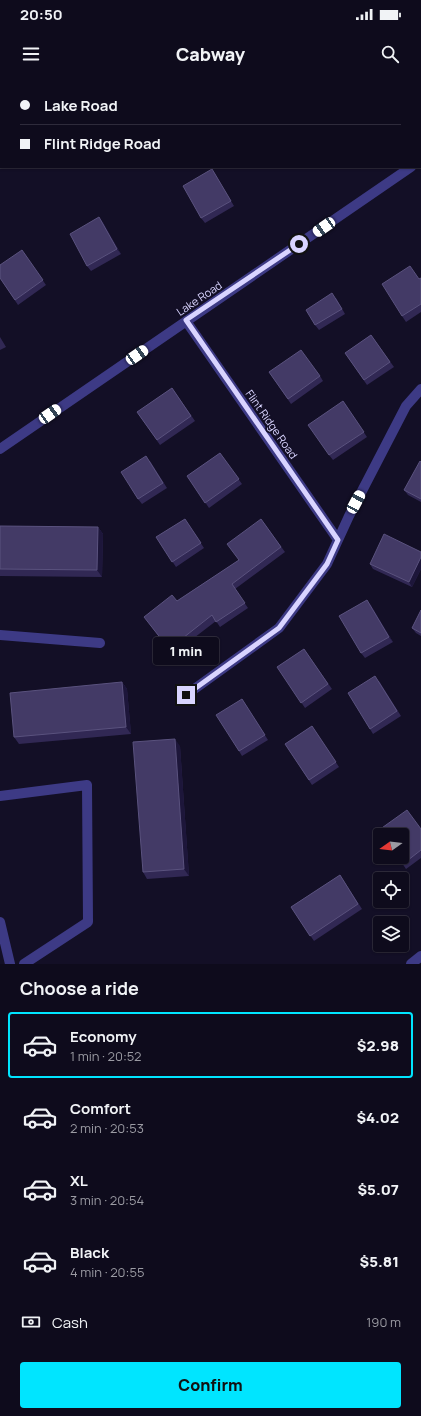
<!DOCTYPE html>
<html lang="en">
<head>
<meta charset="utf-8">
<style>
  :root { --surface:#0e0b1c; --page:#171425; --text:#f1f3f6; --muted:#9b9ba3; --line:#2e2b3b; --accent:#00e5ff }
  body { margin:0; font-family:Manrope,sans-serif; background:var(--page); color:var(--text); height:100vh; display:flex; flex-direction:column; font-size:15px; white-space:nowrap }
  * { box-sizing:border-box; margin:0 }
  p { font-size:13px; color:var(--muted) }
  .icon { flex:none; width:22px; height:22px; fill:none; stroke:currentColor; stroke-width:2; stroke-linecap:round; stroke-linejoin:round }
  .map { position:relative; height:884px; overflow:hidden }
  .panel { display:flex; flex-direction:column; background:var(--surface); flex:1 }
  .panel>* { flex:none }
  .banner { position:absolute; left:0px; top:0px; width:421px; height:88px; box-shadow:0 1px 3px #0004,0 0 0 1px var(--line); display:grid; align-content:center; height:88px; padding:0 20px; background:var(--surface) }
  .needle { width:26px; rotate:256deg }
  .buttons { position:absolute; left:373px; top:748px; display:grid; gap:8px }
  .buttons a { display:grid; place-items:center; width:36px; height:36px; border-radius:4px; background:var(--surface); box-shadow:0 1px 3px #0004,0 0 0 1px var(--line); font-size:20px }
  .end { position:absolute; width:18px; height:18px; margin:-9px; border:5px solid #d9d4ff; background:#111; box-shadow:0 0 0 2px #111 }
  .from { border-radius:50% }
  .bubble { position:absolute; height:28px; border-radius:4px; background:var(--surface); box-shadow:0 1px 3px #0004,0 0 0 1px var(--line); font-size:13px; font-weight:800; line-height:28px; text-align:center }
  .car { position:absolute; width:12px; height:24px; margin:-12px -6px; border-radius:5px; box-shadow:0 0 3px 1px #0007; background:linear-gradient(#fff 24%,#345 0 40%,#fff 0 76%,#345 0 86%,#fff 0) }
  .banner b { display:flex; align-items:center; gap:14px; height:38px; font-size:15px }
  .banner b+b { border-top:1px solid var(--line) }
  .banner i { width:10px; height:10px; background:var(--text) }
  ul { padding:0; list-style:none }
  li { display:flex; align-items:center; gap:12px; height:66px; margin:0 8px 6px; padding:0 12px; border:2px solid transparent; border-radius:4px }
  li div { flex:1 }
  li b { display:block; font-size:15px }
  li em { font-style:normal; font-weight:800 }
  li.on { border-color:var(--accent) }
  li>.icon { width:36px; height:36px; stroke-width:1.5 }
  h2 { padding:0 20px; font-size:18px; line-height:48px }
  .pay { display:flex; align-items:center; gap:10px; height:44px; padding:0 20px; font-size:15px }
  .pay p { margin-inline-start:auto }
  .primary-button { display:flex; gap:8px; margin-top:auto; padding:8px 20px }
  .primary-button a { flex:1; height:46px; border-radius:4px; background:var(--accent); color:#111; font-size:16px; font-weight:800; line-height:46px; text-align:center }
  .status { display:flex; justify-content:space-between; align-items:center; height:28px; padding:0 20px; background:var(--surface); direction:ltr }
  .status svg { height:11px; fill:currentColor }
  header { display:flex; justify-content:space-between; align-items:center; height:52px; padding:0 20px; background:var(--surface); font-size:18px; font-weight:800 }
  .map>svg:first-child { display:block }
  .lines { fill:none; stroke-linecap:round; stroke-linejoin:round }
  .minor { stroke:#3d3a85; stroke-width:10 }
  .wall { fill:#312854 }
  .shaded-wall { fill:#1d163a }
  .building { fill:#433a66; stroke:#5a527e }
  .route { stroke:#d9d4ff; stroke-width:5 }
  .labels { text-anchor:middle; dominant-baseline:central; stroke-width:3.5; stroke-linejoin:round; paint-order:stroke }
  .street-label { font-size:11px; fill:#d9d4ff; stroke:#130f26 }
</style>
</head>
<body>
<div class="status"><b>20:50</b><svg viewBox="0 0 49 12"><path d="M0 12V9h3v3zM5 12V6h3v6zM10 12V3h3v9zM15 12V0h3v12zM26 1h20v11H26zM47 4h2v5h-2z"/></svg></div>
<header><svg class="icon" aria-label="menu" viewBox="0 0 24 24"><path d="M4 6h16M4 12h16M4 18h16"/></svg>Cabway<svg class="icon" aria-label="search" viewBox="0 0 24 24"><circle cx="10" cy="10" r="6"/><path d="M15 15l6 6"/></svg></header>
<div class="map">
<svg width="421" height="884" viewBox="0 0 421 884">
  <rect width="100%" height="100%" fill="#130f26"/>
  <g class="lines">
    <path class="minor" d="M420,81L421,80
      M186,241L338,460
      M0,369L411,87
      M0,555L100,563
      M186,615L279,548L327,484L349,436L406,326L421,309
      M0,716L87,705L88,842L24,884
      M0,842L10,884
      M411,884L421,876"/>
  </g>
  <path class="wall" d="M212,89L234,126L205,143L201,138Z
    M99,137L121,174L91,191L87,186Z
    M22,170L46,205L18,225L0,198Z
    M421,198V232L406,242L402,236L419,199Z
    M336,218L345,234L319,250L315,245Z
    M371,255L394,287L367,305L345,273Z
    M0,257L6,267L0,270Z
    M269,292L320,296L323,301L291,324Z
    M172,308L195,341L160,365L137,332Z
    M343,321L367,357L333,380L329,375Z
    M220,373L242,404L209,428L187,396Z
    M150,381L167,408L142,424L138,419Z
    M421,382V422L408,415L404,410Z
    M185,439L204,468L176,487L156,457Z
    M261,439L285,472L235,509L248,528L220,547L216,541L173,574L148,542L177,521L239,480Z
    M0,446L98,447L103,454L102,497L0,496Z
    M421,472V489L412,507L373,489L370,484Z
    M367,520L393,562L365,578L361,573Z
    M421,530V556L416,553L412,548Z
    M304,569L332,609L305,628L277,587Z
    M379,601L401,636L373,654L370,649Z
    M122,602L127,609L131,654L19,664L14,657Z
    M242,619L268,660L242,676L239,671Z
    M312,646L339,687L312,705L285,664Z
    M180,666L189,796L147,799L143,792Z
    M421,749V778L406,789L398,777Z
    M340,795L362,829L314,861L291,827Z"/>
  <path class="shaded-wall" d="M99,137L103,142L121,174L117,169Z
    M98,447L103,454L102,497L97,490Z
    M421,477V489L412,507L409,502Z
    M367,520L371,525L393,562L389,557Z
    M122,602L127,609L131,654L126,647Z
    M175,659L180,666L189,796L184,789Z"/>
  <path class="building" d="M337,0H379L380,1H338Z
    M212,89L231,121L201,138L183,106Z
    M99,137L117,169L87,186L70,154Z
    M22,170L43,200L15,220L0,198V185Z
    M410,186L419,199L421,198V224L402,236L382,204Z
    M332,213L342,229L315,245L306,230Z
    M371,255L390,282L364,300L345,273Z
    M301,270L320,296L288,319L269,292Z
    M172,308L191,336L157,360L137,332Z
    M343,321L364,352L329,375L308,345Z
    M220,373L239,399L205,423L187,396Z
    M146,376L163,403L138,419L121,392Z
    M420,381L421,382V419L404,410Z
    M185,439L201,463L172,482L156,457Z
    M261,439L281,467L232,504L245,523L216,542L212,535L169,569L144,537L172,515L177,521L239,480L227,464Z
    M0,446L98,447L97,490L0,489Z
    M384,454L421,472V477L409,502L370,484Z
    M367,520L389,557L361,573L339,536Z
    M421,530V553L412,548Z
    M304,569L328,604L301,623L277,587Z
    M375,596L397,631L370,649L348,613Z
    M122,602L126,647L14,657L10,613Z
    M242,619L265,655L239,671L216,635Z
    M312,646L336,682L309,700L285,664Z
    M175,659L184,789L143,792L133,662Z
    M407,730L421,749V770L403,784L398,777H402V755H382L379,750Z
    M340,795L358,824L310,856L291,827Z"/>
  <g class="lines">
    <path class="route" d="M186,615L279,548L327,484L338,460L186,240L299,164"/>
  </g>
  <g class="labels">
    <g class="street-label">
      <text transform="translate(199 218) rotate(-34)">Lake Road</text>
      <text transform="translate(272 344) rotate(55)">Flint Ridge Road</text>
    </g>
  </g>
</svg>
<div class="buttons">
<a><svg class="needle" viewBox="-14 -14 28 28"><path d="M0-13l5 13h-10z" fill="#e53935"/><path d="M0 13l5-13h-10z" fill="#9b9ba3"/></svg></a>
<a><svg class="icon" aria-label="locate" viewBox="0 0 24 24"><circle cx="12" cy="12" r="6"/><path d="M12 2v4M12 18v4M2 12h4M18 12h4"/></svg></a>
<a><svg class="icon" aria-label="layers" viewBox="0 0 24 24"><path d="M12 4l9 5-9 5-9-5zM3 14l9 5 9-5"/></svg></a>
</div>
<i class="end from" style="left:299px;top:164px"></i>
<i class="end" style="left:186px;top:615px"></i>
<div class="bubble" style="left:153px;top:557px;width:66px">1 min</div>
<i class="car" style="left:324px;top:147px;rotate:236deg"></i>
<i class="car" style="left:137px;top:275px;rotate:56deg"></i>
<i class="car" style="left:50px;top:334px;rotate:55deg"></i>
<i class="car" style="left:356px;top:422px;rotate:28deg"></i>
<div class="banner">
<b><i class="from"></i>Lake Road</b>
<b><i></i>Flint Ridge Road</b>
</div>
</div>
<section class="panel">
<h2>Choose a ride</h2>
<ul>
<li class="on"><svg class="icon" aria-label="car" viewBox="0 0 24 24"><path d="M5 17H2v-5l4-1 3-4h7l3 4 3 1v5h-3M9 17h6M6 11h13"/><circle cx="7" cy="17" r="2"/><circle cx="17" cy="17" r="2"/></svg><div><b>Economy</b><p>1 min · 20:52</p></div><em>$2.98</em></li>
<li><svg class="icon" aria-label="car" viewBox="0 0 24 24"><path d="M5 17H2v-5l4-1 3-4h7l3 4 3 1v5h-3M9 17h6M6 11h13"/><circle cx="7" cy="17" r="2"/><circle cx="17" cy="17" r="2"/></svg><div><b>Comfort</b><p>2 min · 20:53</p></div><em>$4.02</em></li>
<li><svg class="icon" aria-label="car" viewBox="0 0 24 24"><path d="M5 17H2v-5l4-1 3-4h7l3 4 3 1v5h-3M9 17h6M6 11h13"/><circle cx="7" cy="17" r="2"/><circle cx="17" cy="17" r="2"/></svg><div><b>XL</b><p>3 min · 20:54</p></div><em>$5.07</em></li>
<li><svg class="icon" aria-label="car" viewBox="0 0 24 24"><path d="M5 17H2v-5l4-1 3-4h7l3 4 3 1v5h-3M9 17h6M6 11h13"/><circle cx="7" cy="17" r="2"/><circle cx="17" cy="17" r="2"/></svg><div><b>Black</b><p>4 min · 20:55</p></div><em>$5.81</em></li>
</ul>
<div class="pay"><svg class="icon" aria-label="cash" viewBox="0 0 24 24"><path d="M3 7h18v10H3z"/><circle cx="12" cy="12" r="2"/></svg>Cash<p>190 m</p></div>
<div class="primary-button"><a>Confirm</a></div>
</section>
</body>
</html>
